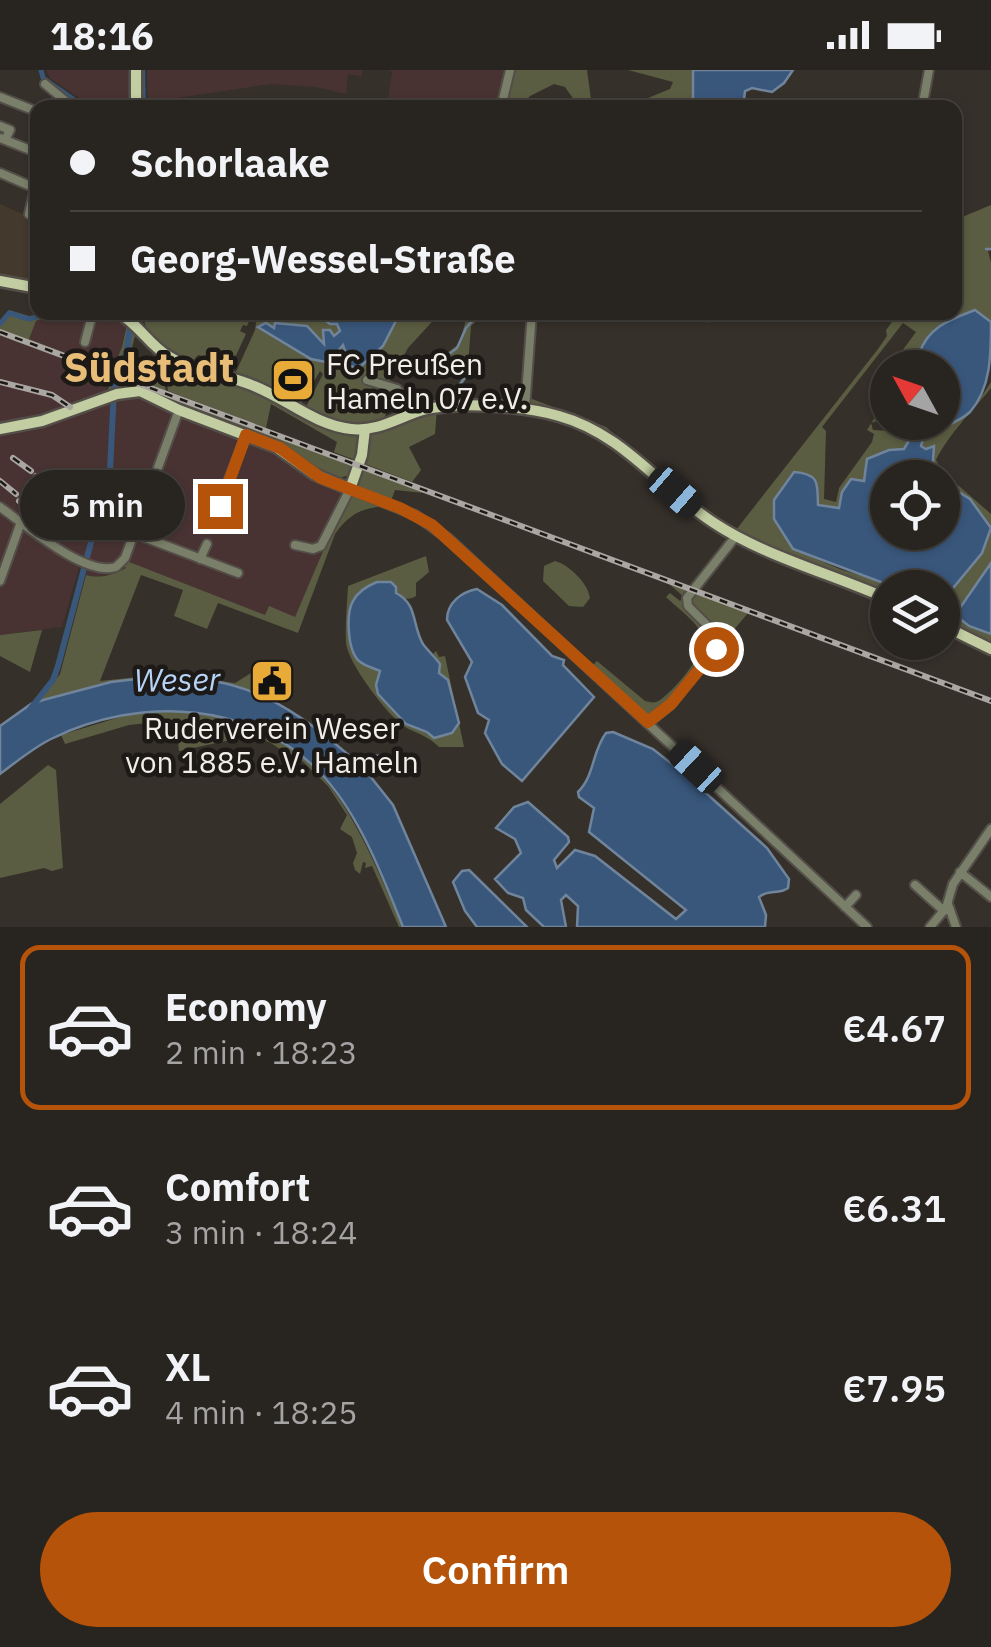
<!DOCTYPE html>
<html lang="en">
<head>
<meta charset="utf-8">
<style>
  :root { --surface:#282420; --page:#34302d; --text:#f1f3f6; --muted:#a5a4a5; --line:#44413e; --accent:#b45309 }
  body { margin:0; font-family:"IBM Plex Sans",sans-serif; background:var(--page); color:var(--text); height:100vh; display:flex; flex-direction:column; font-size:38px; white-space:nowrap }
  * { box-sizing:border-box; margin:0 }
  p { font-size:32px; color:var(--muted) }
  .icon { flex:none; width:55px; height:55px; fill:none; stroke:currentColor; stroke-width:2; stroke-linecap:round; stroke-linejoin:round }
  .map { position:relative; height:857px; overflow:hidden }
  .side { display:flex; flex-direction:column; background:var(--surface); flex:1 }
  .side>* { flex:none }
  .hud { position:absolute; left:30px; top:30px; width:932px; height:220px; border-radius:20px; box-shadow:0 2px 8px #0004,0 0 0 2px var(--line); display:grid; align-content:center; height:220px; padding:0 40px; background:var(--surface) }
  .needle { width:65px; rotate:310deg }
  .tools { position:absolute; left:870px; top:280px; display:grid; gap:20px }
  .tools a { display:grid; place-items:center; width:90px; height:90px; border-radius:50%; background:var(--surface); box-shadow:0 2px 8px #0004,0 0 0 2px var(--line); font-size:50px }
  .end { position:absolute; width:45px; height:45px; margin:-22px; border:12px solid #b45309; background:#fff; box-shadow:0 0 0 5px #fff }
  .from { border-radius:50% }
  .bubble { position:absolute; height:70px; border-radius:35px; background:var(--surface); box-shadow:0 2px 8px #0004,0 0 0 2px var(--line); font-size:32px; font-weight:600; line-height:70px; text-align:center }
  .car { position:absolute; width:30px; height:60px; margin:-30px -15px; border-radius:12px; box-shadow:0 0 8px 2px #0007; background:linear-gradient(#222 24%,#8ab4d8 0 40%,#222 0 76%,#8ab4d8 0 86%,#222 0) }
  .hud b { display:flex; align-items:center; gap:35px; height:95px; font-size:38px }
  .hud b+b { border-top:2px solid var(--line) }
  .hud i { width:25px; height:25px; background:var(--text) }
  ul { padding:18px 0 0; list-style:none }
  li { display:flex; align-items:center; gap:30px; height:165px; margin:0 20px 15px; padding:0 20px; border:5px solid transparent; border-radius:20px }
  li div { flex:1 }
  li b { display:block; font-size:38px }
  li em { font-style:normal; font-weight:600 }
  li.on { border-color:var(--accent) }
  li>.icon { width:90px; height:90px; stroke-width:1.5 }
  .cta { display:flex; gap:20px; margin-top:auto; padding:20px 40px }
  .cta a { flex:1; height:115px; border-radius:60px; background:var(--accent); color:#fff; font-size:40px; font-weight:600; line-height:115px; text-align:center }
  .status { display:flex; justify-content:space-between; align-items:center; height:70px; padding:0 50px; background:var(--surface); direction:ltr }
  .status svg { height:28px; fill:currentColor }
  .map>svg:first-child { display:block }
  .built { fill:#43392d }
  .industrial { fill:#483332 }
  .green { fill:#5a5d41 }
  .water { fill:#39577b; stroke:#70849c; stroke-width:2.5 }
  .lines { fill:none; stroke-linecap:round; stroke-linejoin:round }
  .stream { stroke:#70849c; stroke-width:2.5 }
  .canal { stroke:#39577b; stroke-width:5 }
  .river { stroke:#39577b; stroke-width:6 }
  .minor-casing { stroke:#544e49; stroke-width:12 }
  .major-casing { stroke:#544e49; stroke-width:15 }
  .minor { stroke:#7a7f6a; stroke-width:8 }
  .major { stroke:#c2cda2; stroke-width:10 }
  .rail-casing { stroke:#aaa6a1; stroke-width:6 }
  .rail { stroke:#1c1916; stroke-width:2.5; stroke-dasharray:8; stroke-linecap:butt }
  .route { stroke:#b45309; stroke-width:12 }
  .labels { text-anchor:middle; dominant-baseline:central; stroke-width:9; stroke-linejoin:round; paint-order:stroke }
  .poi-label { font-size:30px; fill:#f1ede9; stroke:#1c1916; text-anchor:start }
  .water-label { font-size:32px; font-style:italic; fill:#b7d4f8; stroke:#1c1916 }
  .district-label { font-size:40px; font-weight:bold; fill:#e8bd78; stroke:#1c1916 }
</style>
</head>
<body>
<div class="status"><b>18:16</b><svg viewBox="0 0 49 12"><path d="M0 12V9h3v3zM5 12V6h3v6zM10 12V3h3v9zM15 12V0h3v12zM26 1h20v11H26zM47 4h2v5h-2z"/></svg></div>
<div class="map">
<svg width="991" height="857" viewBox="0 0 991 857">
  <rect width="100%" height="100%" fill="#36302a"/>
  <path class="built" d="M0,134L34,149V153L36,149L37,216L0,207Z"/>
  <path class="industrial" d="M46,0H138V37H83L82,30L50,8Z
    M147,0H363L361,6L348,4L346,24L316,17L271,14L177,28L175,37L148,38Z
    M389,0H506L508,2L499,37L387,38L392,2Z
    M57,243H128L122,277L113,301L29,269L36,251Z
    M0,265L107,305L106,325L136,323L276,379L351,424L295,560L127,498L97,508L86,505L88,496L80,494L62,557L0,565Z"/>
  <path class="green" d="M510,0H587L592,37H579L565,17L554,14L530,26L521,37L501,38Z
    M628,0H693V37H638L648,28L670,19L673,12Z
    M991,135V180L988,181L991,193V252L974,241C949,250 928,257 919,284L890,297L916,262L903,253L822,357L826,361L824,429L836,432L839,418L872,372L874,364L867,360L875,347L880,350L871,353L873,360L891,361L895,353H903L914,364L904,380H889L868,389L864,411L851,409L842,422L839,439L818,435C817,415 820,403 793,402L774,430V449L793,479L842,500L890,514L894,517L888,518L887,529L721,457L694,438L618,370L616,372C556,337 505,338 437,338L435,364L409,377L421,400L412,412L334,382L337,372L271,334L266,358L168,321L166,304L175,301L176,314L191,315L197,300L255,316L321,351L346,359L378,357L426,338C409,341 397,349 381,353C353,360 329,351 305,339L323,304L320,301L300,336L258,312L235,304L255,260L257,245L252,244L247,256L243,255L240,261L246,264L232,294L198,285L190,294C166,288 149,272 144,250L150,248L152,242L440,243L408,278L388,314L405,326L392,329L383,351L402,344L413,333L436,334L438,327L454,320L464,305L460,301L441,302L436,291L459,274L468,243H484L471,256L467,308L448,333L522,334L523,328L526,333L532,329L606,357L698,437L736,460L878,279L887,266L886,260L899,243L955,242V150Z
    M9,240L29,246L57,243L36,251L29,269L112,301L122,277L128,249L136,262L126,301L145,309L163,304L166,322L0,260V251Z
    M0,263L20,272L355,397L350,405L335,409L315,401L289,381L132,315L107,325L111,307L4,267Z
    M991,312V318C973,340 948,365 936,390L943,402L991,444V458L970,429L943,413L929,379L921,375L924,366L952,354L973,340Z
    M358,398L424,423L395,420L389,436C363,437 350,443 335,464L298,563L218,533L207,559L174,546L183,520L141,505L100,611L167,604L235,613L259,598L280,597L277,607L270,605L267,611L272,613L267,626C219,609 165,602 114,612C90,617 64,626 40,630L60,604L86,505C99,509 113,505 126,498L121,494L124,490L265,545L269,536L295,547L324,479L321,476Z
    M991,461V493L955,543L969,556L991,564V578L943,555V522H949L982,483Z
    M426,486L429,502L416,513V526C404,534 395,523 388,513C356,514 353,527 351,553C350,563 347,574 353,583C360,591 372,596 381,601L376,615L378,624L406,654L437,668L449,662L457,648L448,610L439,603L440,594L433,584L436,581L439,587L445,586L464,677H439C428,666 418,664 405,657C387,645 348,593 346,573C345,554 347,535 348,516Z
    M555,491C569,495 588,513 590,528L583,537L569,536L543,511L544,496Z
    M668,513L748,543L654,655L584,591L586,588L593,595L597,591L645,631C652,632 654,634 660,630C673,622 708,581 703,567C699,553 676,537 666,527L670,523L680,531L684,527Z
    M42,560L30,602L0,586V565Z
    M180,641C322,653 352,743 403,857H399L372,796L365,798L366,793L363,792L360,804L355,800L353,793L357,783L352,767L340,759L347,745L328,716L299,688L296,690L271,673L238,659L235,669L179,681L176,650L129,655L65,674L61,665L133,643Z
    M48,695L56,700L63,798L52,801L44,798L0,808V734Z"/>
  <path class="water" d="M693,0H793L784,13L772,22L752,18L745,21L743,38L693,37Z
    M975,240L991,252C991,285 991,318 970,342C958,353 943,355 930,367L924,366L921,376L926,379L934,376L933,391L941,407L888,408V462H942L944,413L970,429L991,458L982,483L949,523L943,522L942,518L894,517L793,479L774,449V430L794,402C821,404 817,415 818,435L839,438L842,422L851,409L864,411L867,389L889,380L904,379L913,364L903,353L942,352V298L894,297L919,284C928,257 949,250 975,240Z
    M331,243H400L383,276L359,298L350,296L343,275L339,280L345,296L311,289L258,257L266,253L274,258L275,253L307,256L324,274L323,260H330L334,266L340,261L337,254H330L325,250Z
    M991,493V564L969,556L955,545Z
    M377,512H391L396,517V523C418,534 412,556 423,574C428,581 435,587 440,594L439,603L448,610L459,653L452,663L434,668L427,662L406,654L378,624L376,615L380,601C373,598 365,596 359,591C347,580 346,543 353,531C358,521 367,516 377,512Z
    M477,519L502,535L552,586L564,590L563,595L594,627L522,711L502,694L485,663L489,650L478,643L465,607L472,592L447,550C447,532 462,522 477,519Z
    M154,607C246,604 294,637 360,695L368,694V686L396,685L395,700L366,701L393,735L446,857H403C383,807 361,749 325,708C256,630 140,625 51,669C33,678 16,692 0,704V656L31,634L43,630L111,612Z
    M613,662L653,679L687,706L767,778L789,809L788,818C779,825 768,819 759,827L766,845L765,857H577L578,836L566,825L561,830L566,857H544L526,840L523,828L508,823L495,809L521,783L515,769L496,758L514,737L528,732L568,767L569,772L554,790L557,798L575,780L595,786L676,849L686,840L589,762L594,738L579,727L578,722C595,705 592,681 606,663Z
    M469,800L527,857H477L465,841L453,812L462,801Z"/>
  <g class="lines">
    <path class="stream" d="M986,179H991
      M666,242L707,251L742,242
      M438,333L441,326L456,320L466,306L461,301L441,299L440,291L457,278L466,258L480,242"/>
    <path class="canal" d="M41,0L43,8L73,29L77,38
      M38,127V153
      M0,254L9,243L29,249L52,242"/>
    <path class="river" d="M142,0L143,38
      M31,638L53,610L58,596L110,401L114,318L127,280L132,242"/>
    <g class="minor-casing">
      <path id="minor" d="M45,14L74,38
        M0,27L38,42
        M501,38L510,0
        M922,38L929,0
        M0,56L10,60L5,70
        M0,68L38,83
        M0,103L35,118L38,112
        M29,144L35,118
        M85,272L93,242
        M367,310L397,319L414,343
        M525,339L532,242
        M219,436L246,365
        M0,437C26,455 85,507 116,497L125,488L179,340
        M133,463L238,503
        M295,475L313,479L321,476L350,419L415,445L449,469L867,857
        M200,489L207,474
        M0,511L21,452
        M649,652L671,634L718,575V566L688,536L687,528L736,466
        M960,802L991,827
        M915,815L944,841
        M948,834L956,857
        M845,837L856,825
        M930,857L946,838L953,814L991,759"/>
    </g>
    <g class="major-casing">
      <path id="major" d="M136,38V0
        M0,211L38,218
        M117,242C138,253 148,274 168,286C194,302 227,304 254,316C287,329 315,355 351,359C378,362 399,347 423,340C459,331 524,336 559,346C624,364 660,418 714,453C764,486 832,504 888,529
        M0,359L42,351L117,324L140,321L179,340L276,377L314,404L350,419L362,385L365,359
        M942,555L991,579"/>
    </g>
    <use href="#minor" class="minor"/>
    <use href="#major" class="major"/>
    <g class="rail-casing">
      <path id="rail" d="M0,262L991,631
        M0,312L52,325L70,337
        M13,388L31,401
        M36,406L59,422
        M0,411L16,424
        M27,419L58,435
        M19,431L55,456"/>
    </g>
    <use href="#rail" class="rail"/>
  </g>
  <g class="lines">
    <path class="route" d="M220,436L246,365L280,378L321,408L400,438L432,455L648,652L671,634L716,579"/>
  </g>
  <defs>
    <g id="stadium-square" transform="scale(2.25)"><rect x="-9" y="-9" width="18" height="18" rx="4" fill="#e9ab38" stroke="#1c1916"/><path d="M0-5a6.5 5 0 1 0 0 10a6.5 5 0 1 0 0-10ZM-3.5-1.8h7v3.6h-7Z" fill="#111"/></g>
    <g id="civic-square" transform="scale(2.25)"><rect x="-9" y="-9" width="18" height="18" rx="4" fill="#e9ab38" stroke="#1c1916"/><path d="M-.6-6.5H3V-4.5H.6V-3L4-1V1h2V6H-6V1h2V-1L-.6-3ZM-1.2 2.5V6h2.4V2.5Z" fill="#111"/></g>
  </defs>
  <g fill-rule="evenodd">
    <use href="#stadium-square" x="293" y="310"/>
    <use href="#civic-square" x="272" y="611"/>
  </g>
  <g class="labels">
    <g class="poi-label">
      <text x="326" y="293">FC Preußen<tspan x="326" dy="34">Hameln 07 e.V.</tspan></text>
      <text x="272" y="657" text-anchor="middle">Ruderverein Weser<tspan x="272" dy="34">von 1885 e.V. Hameln</tspan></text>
    </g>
    <g class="water-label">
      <text transform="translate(177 609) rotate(-1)">Weser</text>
    </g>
    <g class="district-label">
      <text x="149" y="297">Südstadt</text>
    </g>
  </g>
</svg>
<div class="tools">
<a><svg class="needle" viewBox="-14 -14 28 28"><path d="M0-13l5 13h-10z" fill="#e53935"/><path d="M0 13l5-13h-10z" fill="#a5a4a5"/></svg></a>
<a><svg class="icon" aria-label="locate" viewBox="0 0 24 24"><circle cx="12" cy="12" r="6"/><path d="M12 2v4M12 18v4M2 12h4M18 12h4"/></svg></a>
<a><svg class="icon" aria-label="layers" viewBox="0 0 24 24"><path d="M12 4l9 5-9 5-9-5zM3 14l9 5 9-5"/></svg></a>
</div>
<i class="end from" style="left:716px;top:579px"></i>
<i class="end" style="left:220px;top:436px"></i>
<div class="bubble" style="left:20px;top:400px;width:165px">5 min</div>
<i class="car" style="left:675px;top:422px;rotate:131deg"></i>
<i class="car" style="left:696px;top:697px;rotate:313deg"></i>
<div class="hud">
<b><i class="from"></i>Schorlaake</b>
<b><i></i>Georg-Wessel-Straße</b>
</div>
</div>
<section class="side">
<ul>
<li class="on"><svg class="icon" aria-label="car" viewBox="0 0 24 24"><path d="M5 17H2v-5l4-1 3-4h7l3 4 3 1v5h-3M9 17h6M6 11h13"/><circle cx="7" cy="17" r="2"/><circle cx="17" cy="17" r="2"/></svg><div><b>Economy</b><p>2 min · 18:23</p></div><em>€4.67</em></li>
<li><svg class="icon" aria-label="car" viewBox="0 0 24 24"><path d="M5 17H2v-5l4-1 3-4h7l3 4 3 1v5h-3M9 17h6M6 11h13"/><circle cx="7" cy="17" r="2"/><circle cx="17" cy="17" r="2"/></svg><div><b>Comfort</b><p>3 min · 18:24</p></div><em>€6.31</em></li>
<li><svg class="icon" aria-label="car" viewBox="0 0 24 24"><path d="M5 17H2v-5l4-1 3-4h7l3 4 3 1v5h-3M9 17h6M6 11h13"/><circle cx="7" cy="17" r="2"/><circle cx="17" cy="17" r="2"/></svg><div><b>XL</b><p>4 min · 18:25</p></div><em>€7.95</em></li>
</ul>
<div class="cta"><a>Confirm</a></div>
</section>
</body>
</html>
